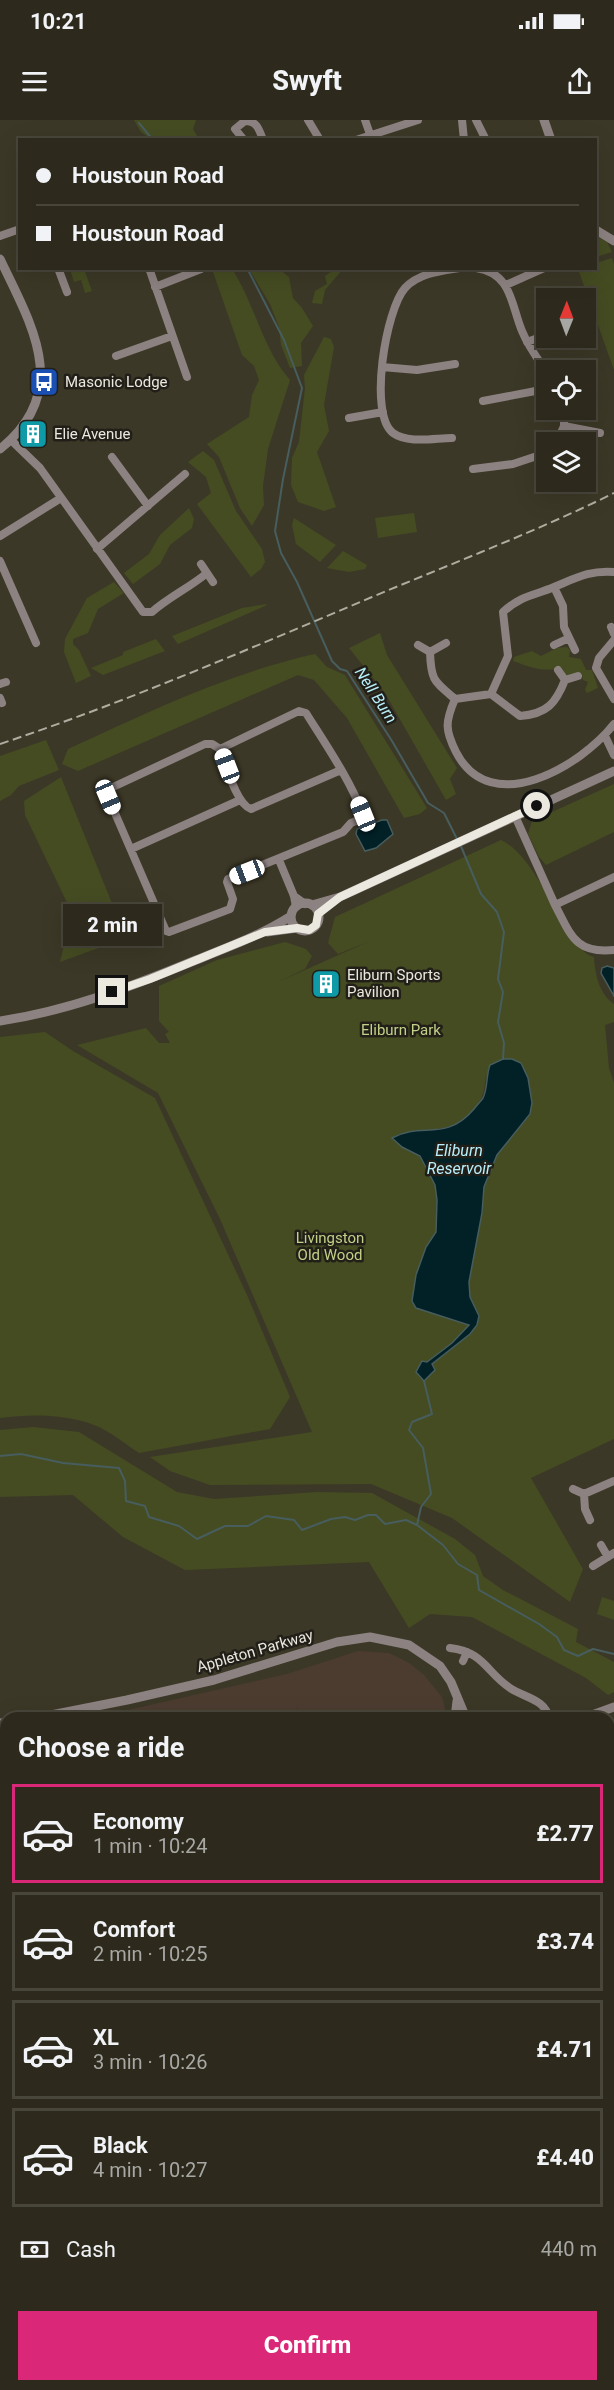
<!DOCTYPE html>
<html lang="en">
<head>
<meta charset="utf-8">
<style>
  :root { --surface:#2d2a1d; --page:#353226; --text:#f1f3f6; --muted:#a7a7a4; --line:#48463b; --accent:#db2777 }
  body { margin:0; font-family:Roboto,sans-serif; background:var(--page); color:var(--text); height:100vh; display:flex; flex-direction:column; font-size:22px; white-space:nowrap }
  * { box-sizing:border-box; margin:0 }
  p { font-size:20px; color:var(--muted) }
  .icon { flex:none; width:33px; height:33px; fill:none; stroke:currentColor; stroke-width:2; stroke-linecap:round; stroke-linejoin:round }
  .map { position:relative; flex:1; overflow:hidden }
  .side { position:absolute; left:0px; top:1592px; width:615px; height:680px; display:flex; flex-direction:column; background:var(--surface); border-radius:18px 18px 0 0; box-shadow:0 6px 24px #0002,0 0 0 2px var(--line) }
  .side>* { flex:none }
  .hud { position:absolute; left:18px; top:18px; width:579px; height:132px; border-radius:0px; box-shadow:0 6px 24px #0002,0 0 0 2px var(--line); display:grid; align-content:center; height:132px; padding:0 18px; background:var(--surface) }
  .needle { width:39px; rotate:1deg }
  .fabs { position:absolute; left:536px; top:168px; display:grid; gap:12px }
  .fabs a { display:grid; place-items:center; width:60px; height:60px; border-radius:0px; background:var(--surface); box-shadow:0 6px 24px #0002,0 0 0 2px var(--line); font-size:30px }
  .end { position:absolute; width:27px; height:27px; margin:-14px; border:8px solid #ebe9df; background:#111; box-shadow:0 0 0 3px #111 }
  .from { border-radius:50% }
  .bubble { position:absolute; height:42px; border-radius:0px; background:var(--surface); box-shadow:0 6px 24px #0002,0 0 0 2px var(--line); font-size:20px; font-weight:800; line-height:42px; text-align:center }
  .car { position:absolute; width:18px; height:36px; margin:-18px -9px; border-radius:8px; box-shadow:0 0 4px 2px #0007; background:linear-gradient(#fff 24%,#345 0 40%,#fff 0 76%,#345 0 86%,#fff 0) }
  .hud b { display:flex; align-items:center; gap:21px; height:57px; font-size:22px }
  .hud b+b { border-top:2px solid var(--line) }
  .hud i { width:15px; height:15px; background:var(--text) }
  ul { padding:0; list-style:none }
  li { display:flex; align-items:center; gap:18px; height:99px; margin:0 12px 9px; padding:0 6px; border:3px solid var(--line); border-radius:0px }
  li div { flex:1 }
  li b { display:block; font-size:22px }
  li em { font-style:normal; font-weight:800 }
  li.on { border-color:var(--accent) }
  li>.icon { width:54px; height:54px; stroke-width:1.5 }
  h2 { padding:0 18px; font-size:27px; line-height:72px }
  .pay { display:flex; align-items:center; gap:15px; height:66px; padding:0 18px; font-size:22px }
  .pay p { margin-inline-start:auto }
  .button { display:flex; gap:12px; margin-top:auto; padding:12px 18px }
  .button a { flex:1; height:69px; border-radius:0px; background:var(--accent); color:#fff; font-size:24px; font-weight:800; line-height:69px; text-align:center }
  .status { display:flex; justify-content:space-between; align-items:center; height:42px; padding:0 30px; background:var(--surface); direction:ltr }
  .status svg { height:16px; fill:currentColor }
  header { display:flex; justify-content:space-between; align-items:center; height:78px; padding:0 18px; background:var(--surface); font-size:27px; font-weight:800 }
  .map>svg:first-child { display:block }
  .commercial { fill:#4c3c30 }
  .industrial { fill:#413d4e }
  .green { fill:#454c22; fill-rule:evenodd }
  .water { fill:#012127; stroke:#475d5e; stroke-width:1.5 }
  .lines { fill:none; stroke-linecap:round; stroke-linejoin:round }
  .stream { stroke:#475d5e; stroke-width:2 }
  .minor { stroke:#8c8281; stroke-width:8 }
  .tertiary { stroke:#8c8281; stroke-width:9 }
  .secondary { stroke:#bcabab; stroke-width:10 }
  .primary { stroke:#e0cbca; stroke-width:12 }
  .rail { stroke:#afada0; stroke-width:2; stroke-dasharray:9 4.5; stroke-linecap:butt }
  .route { stroke:#ebe9df; stroke-width:8 }
  .labels { text-anchor:middle; dominant-baseline:central; stroke-width:5; stroke-linejoin:round; paint-order:stroke }
  .poi-label { font-size:15px; fill:#ebe9df; stroke:#211f18; text-anchor:start }
  .park-label { font-size:15px; fill:#c3d087; stroke:#211f18 }
  .street-label { font-size:15px; fill:#ebe9df; stroke:#211f18 }
  .water-label { font-size:16px; font-style:italic; fill:#b8eefa; stroke:#211f18 }
</style>
</head>
<body>
<div class="status"><b>10:21</b><svg viewBox="0 0 49 12"><path d="M0 12V9h3v3zM5 12V6h3v6zM10 12V3h3v9zM15 12V0h3v12zM26 1h20v11H26zM47 4h2v5h-2z"/></svg></div>
<header><svg class="icon" aria-label="menu" viewBox="0 0 24 24"><path d="M4 6h16M4 12h16M4 18h16"/></svg>Swyft<svg class="icon" aria-label="share" viewBox="0 0 24 24"><path d="M12 15V3M7 8l5-5 5 5M5 13v7h14v-7"/></svg></header>
<div class="map">
<svg width="614" height="2270" viewBox="0 0 614 2270">
  <rect width="100%" height="100%" fill="#3c3827"/>
  <path class="commercial" d="M358,1531L389,1533L409,1543L424,1555L442,1577L447,1597H300L296,1586L299,1597H97L287,1554Z
    M199,2265H382L383,2270H177Z"/>
  <path class="industrial" d="M6,1615V1734L0,1736V1616Z"/>
  <path class="green" d="M134,0H196L193,9L199,19H151L141,12Z
    M598,117L607,122L612,132L596,137V119Z
    M612,138L614,144V250L578,149L596,148V143Z
    M70,149H84L92,171L85,173L81,160L74,162Z
    M212,149H232C255,184 262,228 290,260L268,329L263,366L264,385L252,406L240,388L219,337L207,324L249,297L252,275L259,260L254,246L242,235Z
    M249,149H279L289,157L293,178L302,188L313,206L301,223L302,246L290,248L281,225L279,207L270,184Z
    M335,149H343L325,170L322,184L312,183L315,171L327,164L325,156Z
    M324,217L331,219L334,227L324,285L329,311L317,332L336,387L324,391L298,382L291,365L292,338L299,322L305,268L304,255Z
    M203,331L214,340L236,391L262,429L265,442L261,449L251,457L197,384L211,373L206,357L188,342Z
    M189,388L194,399L192,408L170,425L160,444L133,464L124,453L149,434L160,415Z
    M414,393L417,412L378,418L375,398Z
    M294,398L336,425L320,442L296,424L292,405Z
    M343,431L367,445L365,449L349,452L327,448Z
    M114,462L124,473L98,489L88,513L73,519V524L79,530L91,556L76,563L64,532L65,519L87,478Z
    M267,484L265,486L178,524L172,516L242,488Z
    M380,513L387,535L457,648L450,659L456,674L446,680L385,573L349,528Z
    M156,519L165,531L103,555L91,548L123,535V532Z
    M567,527L570,530L569,537L581,539L586,550H592L598,568L587,573L585,570L588,562L583,560L582,554L566,556L562,548C543,552 532,548 513,541L514,537L532,531L541,536L557,528Z
    M315,534L327,547L345,555L427,688L420,694L404,698L347,598L314,560L298,555L78,651L62,644L68,629C148,592 229,553 315,534Z
    M46,620L59,650L19,666L11,675L0,681V636Z
    M61,657L126,818L60,842L72,793L25,695L24,681Z
    M614,664V712L546,745L539,737L528,714L532,701Z
    M501,720C541,738 566,831 594,837C595,854 599,874 614,884V902L605,905L609,948L614,963V1319L531,1358L583,1449L570,1482L452,1398L371,1364L210,1365L170,1351L150,1337L312,1312L220,1099L158,973L77,925L146,908L159,923H170L165,914L169,912L159,901V866L217,840L285,822L306,829L312,836L305,849L278,862L370,821L338,834L328,823L335,797ZM486,955L511,1016L497,1035L484,1067L482,1093L469,1162L470,1177L479,1196L477,1205L470,1214L432,1244L427,1242L452,1223L470,1205L417,1188L426,1127L436,1112L437,1080L435,1065L420,1036L402,1027L392,1018C417,1003 450,1018 471,993C483,978 484,974 486,955Z
    M45,912L73,931L155,978L247,1175L290,1277L270,1309L139,1333C125,1324 110,1311 94,1305C65,1294 31,1294 0,1298V917Z
    M33,1307L79,1312L177,1372L214,1379L317,1372L372,1373L455,1419L475,1435L483,1456L503,1470L578,1509L576,1522L614,1542V1572L608,1575L586,1558L472,1497L430,1494L409,1508L369,1442L185,1450L123,1417L73,1375L0,1377V1310Z
    M602,1477L614,1481V1500L597,1494Z
    M6,2049V2075L3,2086L6,2106V2164L0,2163V2054Z
    M388,2265H586L588,2270H388Z"/>
  <path class="water" d="M382,700H387L393,714L376,728L365,731L356,714L357,709Z
    M607,846L614,848V876L601,853L602,848Z
    M503,939H512L521,943L528,958L532,983L530,994L497,1035L484,1067L482,1093L469,1162L470,1177L479,1196L477,1205L470,1214L432,1244L435,1250L424,1261L416,1252L422,1241L427,1242L452,1223L469,1205L416,1188L412,1181L416,1155L426,1127L436,1112L437,1080L435,1065L420,1036L402,1027L392,1018C422,1001 445,1023 474,989C477,985 481,981 483,978C488,968 486,955 490,945Z"/>
  <g class="lines">
    <path class="stream" d="M139,3L153,20
      M247,148L284,220L302,268L283,359L275,411L281,433L297,462L332,541L340,549L347,551L392,621L428,683L444,693L457,719
      M460,724L481,774L497,792L504,812L498,859L503,872L498,902L504,923L503,939
      M0,1336L21,1334L63,1343L119,1348L125,1361L126,1381L145,1386L149,1397L179,1406L197,1419L225,1406H248L266,1396L294,1400L302,1410L331,1399L345,1397L355,1400L368,1395H376L385,1404L406,1400L417,1405L443,1425L458,1444L477,1455L479,1470L539,1504L557,1517L564,1530L578,1536L593,1529L614,1534
      M417,1405L421,1387L431,1374L423,1328L409,1310L412,1302L432,1294L424,1261"/>
    <path class="minor" d="M308,0L320,20
      M365,0L372,20
      M462,0L464,20
      M476,0L486,20
      M244,20L235,9L245,1C257,1 259,9 263,20
      M356,20L418,0
      M0,116L20,109
      M58,148L67,172
      M149,148L187,257
      M476,148C512,153 511,185 522,211C528,226 537,238 546,251
      M506,165L544,148
      M155,167L201,149
      M585,215L594,214
      M527,222L546,215
      M116,236L172,216
      M382,247L417,250L455,244
      M483,281L546,269
      M349,298L383,292
      M564,306L600,313
      M452,318C435,318 408,324 393,313C368,294 386,189 405,168C419,153 441,151 460,148
      M11,320L40,348L143,492H152C169,477 189,468 207,453L201,444
      M557,322L564,306V290
      M112,337L148,386
      M473,349L513,344L546,333
      M0,416L61,378
      M97,429L185,354
      M0,441L36,523
      M614,452C590,450 576,458 554,467C533,476 522,475 503,492L508,536L491,574L455,579C445,602 445,610 456,632C491,700 581,646 614,604
      M207,453L213,462
      M554,467L563,486L564,507L575,530
      M611,507L614,514
      M614,520L599,538L596,548L614,579
      M418,525L430,532C431,561 434,561 455,579
      M554,525L569,518
      M430,532L446,523
      M558,550L565,560L578,556
      M0,564L6,562
      M491,574L520,596C547,594 556,583 565,560
      M0,578L2,583
      M299,591L306,593C326,625 349,658 363,694L361,699L351,703L343,712L228,759L227,762L233,779L230,789L169,812L166,811L108,677L111,668L205,624H212L220,629Z
      M605,616L614,635
      M220,629C226,644 236,684 251,689L341,650
      M515,696L555,785L614,757
      M131,729L240,680
      M279,740L294,776L296,787
      M294,776L305,784
      M555,785C571,815 575,834 614,830
      M573,1369L584,1374
      M590,1400L585,1389L584,1374L614,1361
      M601,1425L608,1437
      M593,1446L614,1433
      M450,1528C484,1532 486,1552 510,1568C525,1578 545,1579 549,1598
      M463,1541L467,1532
      M609,1638H614
      M0,1736L6,1735
      M609,1771H614
      M0,1858L6,1856
      M0,1965L6,1963
      M609,2022L614,2020
      M609,2031L614,2045"/>
    <path class="tertiary" d="M544,0L551,20
      M596,110L614,121
      M0,139C31,204 73,271 0,329
      M291 797a14 14 0 1 1 28 0a14 14 0 1 1-28 0Z
      M312,785L340,777L614,651
      M267,812L297,808
      M0,901C68,891 133,866 196,840C229,827 261,815 291,796
      M36,1598L127,1580L214,1560L337,1522L370,1517L409,1525L440,1546L451,1562L466,1598
      M455,1598L457,1581
      M584,1598L614,1587
      M0,1603L6,1602"/>
    <path class="secondary" d="M609,1931L614,1932"/>
    <path class="primary" d="M609,1836L614,1835
      M0,2031L6,2027"/>
    <path class="rail" d="M0,624C126,582 249,529 372,477C453,443 535,412 614,373
      M609,2116L612,2114"/>
  </g>
  <g class="lines">
    <path class="route" d="M112,872L150,859L265,812L297,808L309,810L316,805L318,794L340,777L537,686"/>
  </g>
  <defs>
    <g id="bus-square" transform="scale(1.5)"><rect x="-9" y="-9" width="18" height="18" rx="4" fill="#1a4fb4" stroke="#211f18"/><path d="M-5-6H5V4H4V6H2V4H-2V6H-4V4H-5ZM-3.5-4V0h7V-4ZM-3.5 1.2v1.5H-2V1.2ZM2 1.2v1.5H3.5V1.2Z" fill="#fff"/></g>
    <g id="building-square" transform="scale(1.5)"><rect x="-9" y="-9" width="18" height="18" rx="4" fill="#0f9aa8" stroke="#211f18"/><path d="M-4-6H4V6H1V3H-1V6H-4ZM-2.5-4.3h1.7v1.8h-1.7ZM.8-4.3h1.7v1.8H.8ZM-2.5-1h1.7V.8h-1.7ZM.8-1h1.7V.8H.8Z" fill="#fff"/></g>
  </defs>
  <g fill-rule="evenodd">
    <use href="#bus-square" x="44" y="262"/>
    <use href="#building-square" x="33" y="314"/>
    <use href="#building-square" x="326" y="864"/>
  </g>
  <g class="labels">
    <g class="poi-label">
      <text x="65" y="262">Masonic Lodge</text>
      <text x="54" y="314">Elie Avenue</text>
      <text x="347" y="855">Eliburn Sports<tspan x="347" dy="17">Pavilion</tspan></text>
    </g>
    <g class="park-label">
      <text x="401" y="910">Eliburn Park</text>
      <text x="330" y="1118">Livingston<tspan x="330" dy="17">Old Wood</tspan></text>
    </g>
    <g class="street-label">
      <text transform="translate(255 1531) rotate(-16)">Appleton Parkway</text>
    </g>
    <g class="water-label">
      <text transform="translate(376 575) rotate(57)">Nell Burn</text>
      <text x="459" y="1030">Eliburn<tspan x="459" dy="18">Reservoir</tspan></text>
    </g>
  </g>
</svg>
<div class="fabs">
<a><svg class="needle" viewBox="-14 -14 28 28"><path d="M0-13l5 13h-10z" fill="#e53935"/><path d="M0 13l5-13h-10z" fill="#a7a7a4"/></svg></a>
<a><svg class="icon" aria-label="locate" viewBox="0 0 24 24"><circle cx="12" cy="12" r="6"/><path d="M12 2v4M12 18v4M2 12h4M18 12h4"/></svg></a>
<a><svg class="icon" aria-label="layers" viewBox="0 0 24 24"><path d="M12 4l9 5-9 5-9-5zM3 14l9 5 9-5"/></svg></a>
</div>
<i class="end from" style="left:537px;top:686px"></i>
<i class="end" style="left:112px;top:872px"></i>
<div class="bubble" style="left:63px;top:784px;width:99px">2 min</div>
<i class="car" style="left:227px;top:646px;rotate:339deg"></i>
<i class="car" style="left:108px;top:677px;rotate:157deg"></i>
<i class="car" style="left:363px;top:694px;rotate:338deg"></i>
<i class="car" style="left:247px;top:752px;rotate:249deg"></i>
<div class="hud">
<b><i class="from"></i>Houstoun Road</b>
<b><i></i>Houstoun Road</b>
</div>
<section class="side">
<h2>Choose a ride</h2>
<ul>
<li class="on"><svg class="icon" aria-label="car" viewBox="0 0 24 24"><path d="M5 17H2v-5l4-1 3-4h7l3 4 3 1v5h-3M9 17h6M6 11h13"/><circle cx="7" cy="17" r="2"/><circle cx="17" cy="17" r="2"/></svg><div><b>Economy</b><p>1 min · 10:24</p></div><em>£2.77</em></li>
<li><svg class="icon" aria-label="car" viewBox="0 0 24 24"><path d="M5 17H2v-5l4-1 3-4h7l3 4 3 1v5h-3M9 17h6M6 11h13"/><circle cx="7" cy="17" r="2"/><circle cx="17" cy="17" r="2"/></svg><div><b>Comfort</b><p>2 min · 10:25</p></div><em>£3.74</em></li>
<li><svg class="icon" aria-label="car" viewBox="0 0 24 24"><path d="M5 17H2v-5l4-1 3-4h7l3 4 3 1v5h-3M9 17h6M6 11h13"/><circle cx="7" cy="17" r="2"/><circle cx="17" cy="17" r="2"/></svg><div><b>XL</b><p>3 min · 10:26</p></div><em>£4.71</em></li>
<li><svg class="icon" aria-label="car" viewBox="0 0 24 24"><path d="M5 17H2v-5l4-1 3-4h7l3 4 3 1v5h-3M9 17h6M6 11h13"/><circle cx="7" cy="17" r="2"/><circle cx="17" cy="17" r="2"/></svg><div><b>Black</b><p>4 min · 10:27</p></div><em>£4.40</em></li>
</ul>
<div class="pay"><svg class="icon" aria-label="cash" viewBox="0 0 24 24"><path d="M3 7h18v10H3z"/><circle cx="12" cy="12" r="2"/></svg>Cash<p>440 m</p></div>
<div class="button"><a>Confirm</a></div>
</section>
</div>
</body>
</html>
